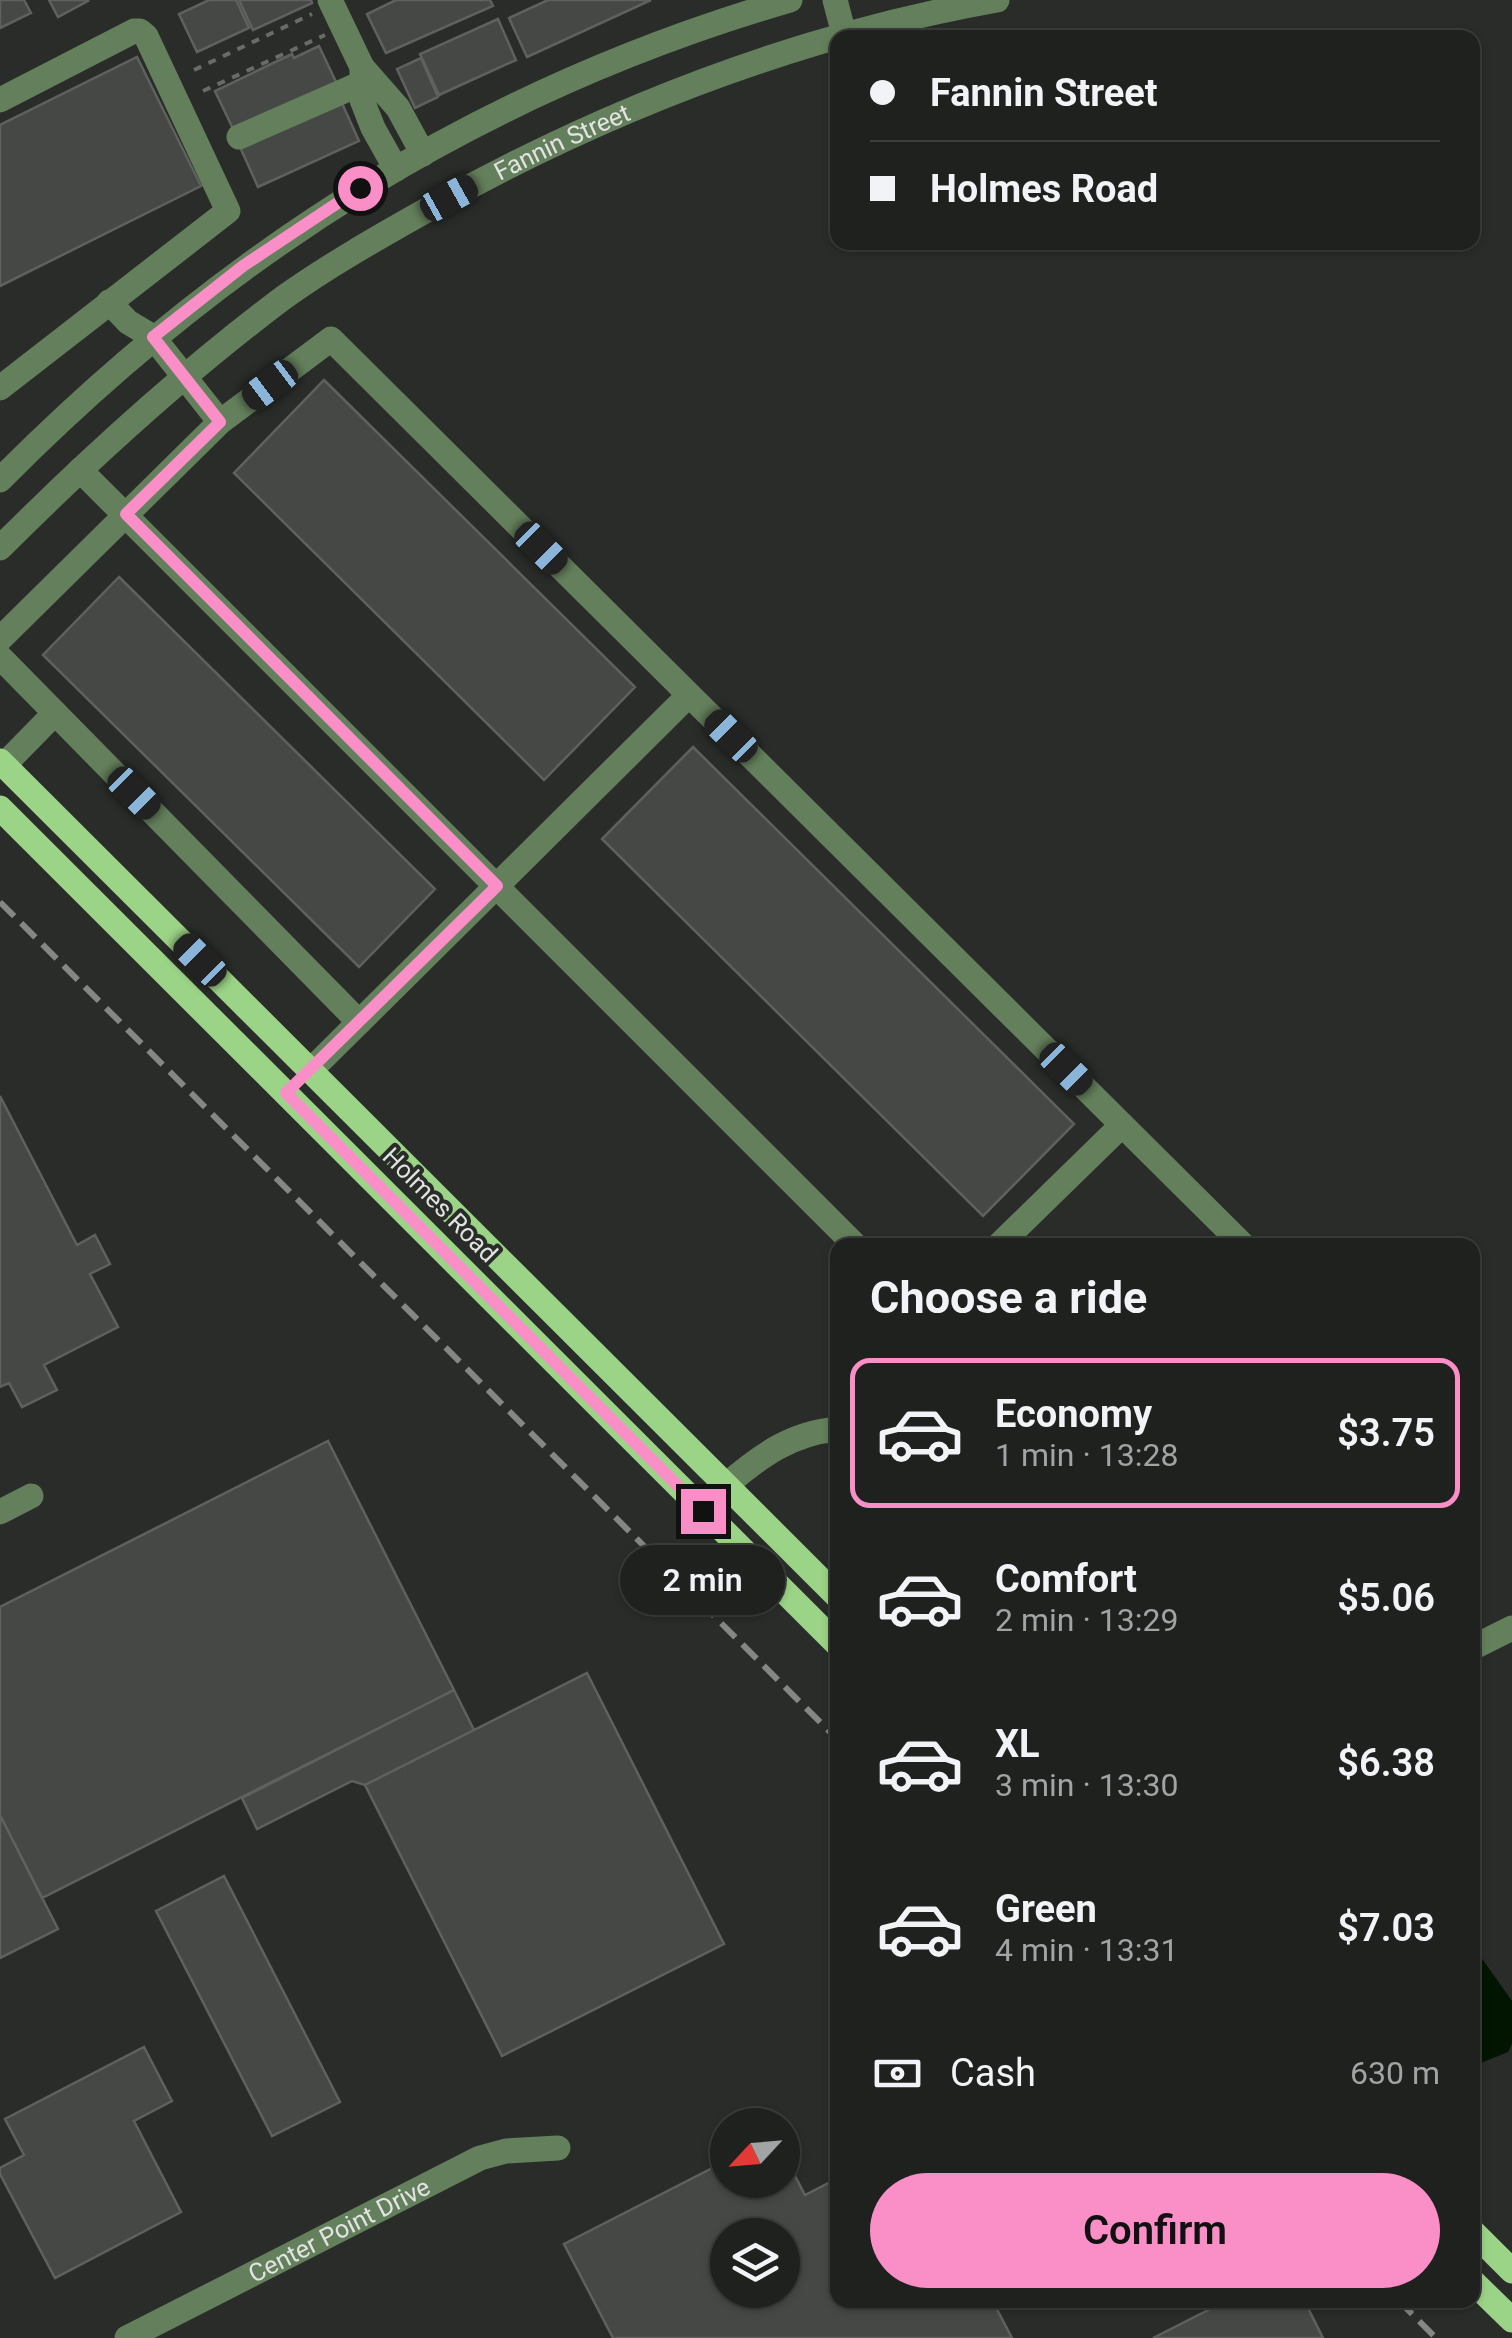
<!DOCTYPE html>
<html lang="en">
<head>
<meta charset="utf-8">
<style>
  :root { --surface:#1f211e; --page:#2c2e2b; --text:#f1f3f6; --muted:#a1a3a4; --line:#3c3e3c; --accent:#fa8fc8 }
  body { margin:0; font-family:Roboto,sans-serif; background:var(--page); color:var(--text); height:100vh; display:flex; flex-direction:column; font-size:38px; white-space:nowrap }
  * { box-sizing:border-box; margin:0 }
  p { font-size:32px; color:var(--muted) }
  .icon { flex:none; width:55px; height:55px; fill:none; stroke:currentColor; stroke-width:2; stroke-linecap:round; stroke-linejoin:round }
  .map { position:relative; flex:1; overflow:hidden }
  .side { position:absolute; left:830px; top:1238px; width:650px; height:1070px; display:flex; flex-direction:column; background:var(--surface); border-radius:20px; box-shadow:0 2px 8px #0004,0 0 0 2px var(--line) }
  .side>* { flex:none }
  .hud { position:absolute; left:830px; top:30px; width:650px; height:220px; border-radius:20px; box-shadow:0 2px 8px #0004,0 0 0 2px var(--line); display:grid; align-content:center; height:220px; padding:0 40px; background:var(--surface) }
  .needle { width:65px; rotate:244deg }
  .buttons { position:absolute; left:710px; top:2108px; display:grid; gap:20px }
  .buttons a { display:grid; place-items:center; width:90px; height:90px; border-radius:50%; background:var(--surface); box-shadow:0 2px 8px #0004,0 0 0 2px var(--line); font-size:50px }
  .end { position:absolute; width:45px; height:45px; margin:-22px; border:12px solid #fa8fc8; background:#111; box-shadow:0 0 0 5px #111 }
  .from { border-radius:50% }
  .bubble { position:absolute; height:70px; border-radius:35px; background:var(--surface); box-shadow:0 2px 8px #0004,0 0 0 2px var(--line); font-size:32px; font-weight:600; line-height:70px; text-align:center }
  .car { position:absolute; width:30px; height:60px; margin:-30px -15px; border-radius:12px; box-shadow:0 0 8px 2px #0007; background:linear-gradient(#222 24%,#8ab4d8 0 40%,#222 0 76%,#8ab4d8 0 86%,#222 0) }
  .hud b { display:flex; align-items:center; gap:35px; height:95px; font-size:38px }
  .hud b+b { border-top:2px solid var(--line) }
  .hud i { width:25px; height:25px; background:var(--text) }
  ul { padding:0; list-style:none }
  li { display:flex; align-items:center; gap:30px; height:150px; margin:0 20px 15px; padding:0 20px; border:5px solid transparent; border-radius:20px }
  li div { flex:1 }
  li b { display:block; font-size:38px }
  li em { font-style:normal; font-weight:600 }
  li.current { border-color:var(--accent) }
  li>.icon { width:90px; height:90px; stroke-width:1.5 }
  h2 { padding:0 40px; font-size:45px; line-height:120px }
  .pay { display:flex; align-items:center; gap:25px; height:110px; padding:0 40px; font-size:38px }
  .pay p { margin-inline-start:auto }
  .action { display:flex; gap:20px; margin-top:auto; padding:20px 40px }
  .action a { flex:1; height:115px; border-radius:60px; background:var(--accent); color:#111; font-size:40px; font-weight:600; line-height:115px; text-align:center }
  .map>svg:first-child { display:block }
  .water { fill:#011500 }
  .building { fill:#454844; stroke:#5e615d; stroke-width:2.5; fill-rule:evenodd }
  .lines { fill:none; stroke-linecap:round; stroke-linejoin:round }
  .path { stroke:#686b68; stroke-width:4; stroke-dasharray:8 8; stroke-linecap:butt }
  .minor { stroke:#647f5b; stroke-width:25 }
  .major { stroke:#9cd487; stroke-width:25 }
  .rail { stroke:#848784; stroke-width:6; stroke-dasharray:20 10; stroke-linecap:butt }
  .route { stroke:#fa8fc8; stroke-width:12 }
  .labels { text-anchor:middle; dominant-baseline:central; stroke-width:8; stroke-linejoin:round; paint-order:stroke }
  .street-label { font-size:25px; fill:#e2e4e2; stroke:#292c28 }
</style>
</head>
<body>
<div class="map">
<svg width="1512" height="2338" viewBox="0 0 1512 2338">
  <rect width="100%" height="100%" fill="#292c28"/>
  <path class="water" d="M1473,1946L1512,2001V2044L1508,2052L1473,2066Z"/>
  <path class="building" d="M0,0H24L31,13L0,28Z
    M49,0H87L88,1L58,17Z
    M209,0H236L249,28L197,52L179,14Z
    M239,0H311L312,3L253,30Z
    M396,0H490L493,6L386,53L367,14Z
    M548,0H651L527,57L509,18Z
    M498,19L516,60L439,95L420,54Z
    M319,46L337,84L235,133L215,91L292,54L294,58Z
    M137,57L201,186L0,286V125Z
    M421,58L438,97L415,108L397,69Z
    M341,101L359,141L258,187L240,147Z
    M324,380L635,687L544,780L234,473Z
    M119,577L435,889L359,967L43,655Z
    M693,747L1074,1124L983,1216L602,839Z
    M0,1096L77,1245L95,1235L110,1264L90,1274L118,1327L44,1365L57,1390L22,1407L9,1383L0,1387Z
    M328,1441L454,1690L42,1898L0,1815V1607Z
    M587,1673L724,1944L502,2056L365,1785Z
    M454,1690L474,1730L365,1785L352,1781L257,1829L242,1798Z
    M0,1815L58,1929L0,1958Z
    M224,1876L340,2102L272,2136L156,1911Z
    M144,2047L172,2101L134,2121L181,2212L55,2278L0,2174V2168L24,2155L5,2119Z
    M782,2151L805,2195L838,2178V2300H992L1012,2338H613L564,2244L728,2160V2180H782ZM728,2235H782V2290H728Z
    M1228,2300H1304L1323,2338H1153Z"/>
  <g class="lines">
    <path class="path" d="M194,70L312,14
      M203,91L325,35"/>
    <g class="minor">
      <path d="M330,0L362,67"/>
      <path d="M835,0L844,34"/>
      <path d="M0,100L134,31H140L146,36L228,211L0,388"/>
      <path d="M239,137L362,83"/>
      <path d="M396,169L373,128L362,100V67L398,108L423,154"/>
      <path d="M109,302L128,322L153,337L220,422"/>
      <path d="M80,470L855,1245"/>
      <path d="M0,480C226,252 480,90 790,0"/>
      <path id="s1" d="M0,548C89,459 182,374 283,298C328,266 377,238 425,211C603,111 796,36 997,0"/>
      <path d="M0,639L220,422L331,339L1243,1245"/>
      <path d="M0,657L359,1022"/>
      <path d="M4,765L55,713"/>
      <path d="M310,1071L689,695"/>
      <path d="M999,1245L1122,1125"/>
      <path d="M725,1486C760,1456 791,1433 838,1429"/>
      <path d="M0,1512L31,1496"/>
      <path d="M1472,1648L1512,1628"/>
      <path id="s2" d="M127,2338L480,2158L506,2151L558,2148"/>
    </g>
    <path class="major" d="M0,761L838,1597
      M0,808L838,1645
      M1472,2231L1512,2271
      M1472,2281L1512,2320"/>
    <path class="rail" d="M0,902L838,1740
      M1398,2300L1436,2338"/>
  </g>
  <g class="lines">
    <path class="route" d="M360,188L243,266L153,337L220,422L126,514L497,886L286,1093L703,1511"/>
  </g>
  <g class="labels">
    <g class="street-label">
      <text stroke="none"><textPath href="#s1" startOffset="698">Fannin Street</textPath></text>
      <text transform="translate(440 1205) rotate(45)">Holmes Road</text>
      <text stroke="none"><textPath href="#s2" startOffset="238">Center Point Drive</textPath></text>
    </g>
  </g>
</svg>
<div class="buttons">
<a><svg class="needle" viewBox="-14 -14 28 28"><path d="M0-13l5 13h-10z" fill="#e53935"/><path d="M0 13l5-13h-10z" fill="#a1a3a4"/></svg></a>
<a><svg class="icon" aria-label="layers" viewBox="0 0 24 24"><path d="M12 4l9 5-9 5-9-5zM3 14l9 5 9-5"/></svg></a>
</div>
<i class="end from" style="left:360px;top:188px"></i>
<i class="end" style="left:703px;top:1511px"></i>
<div class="bubble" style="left:620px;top:1545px;width:165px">2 min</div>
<i class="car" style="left:449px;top:198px;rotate:61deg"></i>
<i class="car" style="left:270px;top:385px;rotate:233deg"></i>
<i class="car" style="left:541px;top:548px;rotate:135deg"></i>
<i class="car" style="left:731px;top:736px;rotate:315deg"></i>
<i class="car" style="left:134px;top:793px;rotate:135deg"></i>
<i class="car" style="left:200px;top:960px;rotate:315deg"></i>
<i class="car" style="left:1066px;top:1069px;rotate:135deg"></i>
<div class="hud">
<b><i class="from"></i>Fannin Street</b>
<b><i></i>Holmes Road</b>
</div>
<section class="side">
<h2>Choose a ride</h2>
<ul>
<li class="current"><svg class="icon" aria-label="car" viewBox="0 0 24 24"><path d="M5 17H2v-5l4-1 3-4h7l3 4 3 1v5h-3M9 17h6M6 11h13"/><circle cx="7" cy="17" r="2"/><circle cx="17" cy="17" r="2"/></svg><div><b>Economy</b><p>1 min · 13:28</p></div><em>$3.75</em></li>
<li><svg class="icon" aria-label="car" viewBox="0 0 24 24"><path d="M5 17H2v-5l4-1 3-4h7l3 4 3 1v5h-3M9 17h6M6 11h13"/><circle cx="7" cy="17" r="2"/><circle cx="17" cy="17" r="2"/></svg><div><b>Comfort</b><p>2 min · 13:29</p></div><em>$5.06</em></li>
<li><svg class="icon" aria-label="car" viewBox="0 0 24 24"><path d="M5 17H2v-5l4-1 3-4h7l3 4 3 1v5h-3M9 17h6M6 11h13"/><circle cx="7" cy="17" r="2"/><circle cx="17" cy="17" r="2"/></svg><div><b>XL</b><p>3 min · 13:30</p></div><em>$6.38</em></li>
<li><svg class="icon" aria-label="car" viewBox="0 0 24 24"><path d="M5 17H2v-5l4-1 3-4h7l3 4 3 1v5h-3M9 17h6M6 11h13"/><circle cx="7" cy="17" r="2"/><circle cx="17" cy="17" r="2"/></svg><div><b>Green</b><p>4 min · 13:31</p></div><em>$7.03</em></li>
</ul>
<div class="pay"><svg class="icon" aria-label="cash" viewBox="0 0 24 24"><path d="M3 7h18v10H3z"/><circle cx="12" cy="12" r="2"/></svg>Cash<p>630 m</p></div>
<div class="action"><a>Confirm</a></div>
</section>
</div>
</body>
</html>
